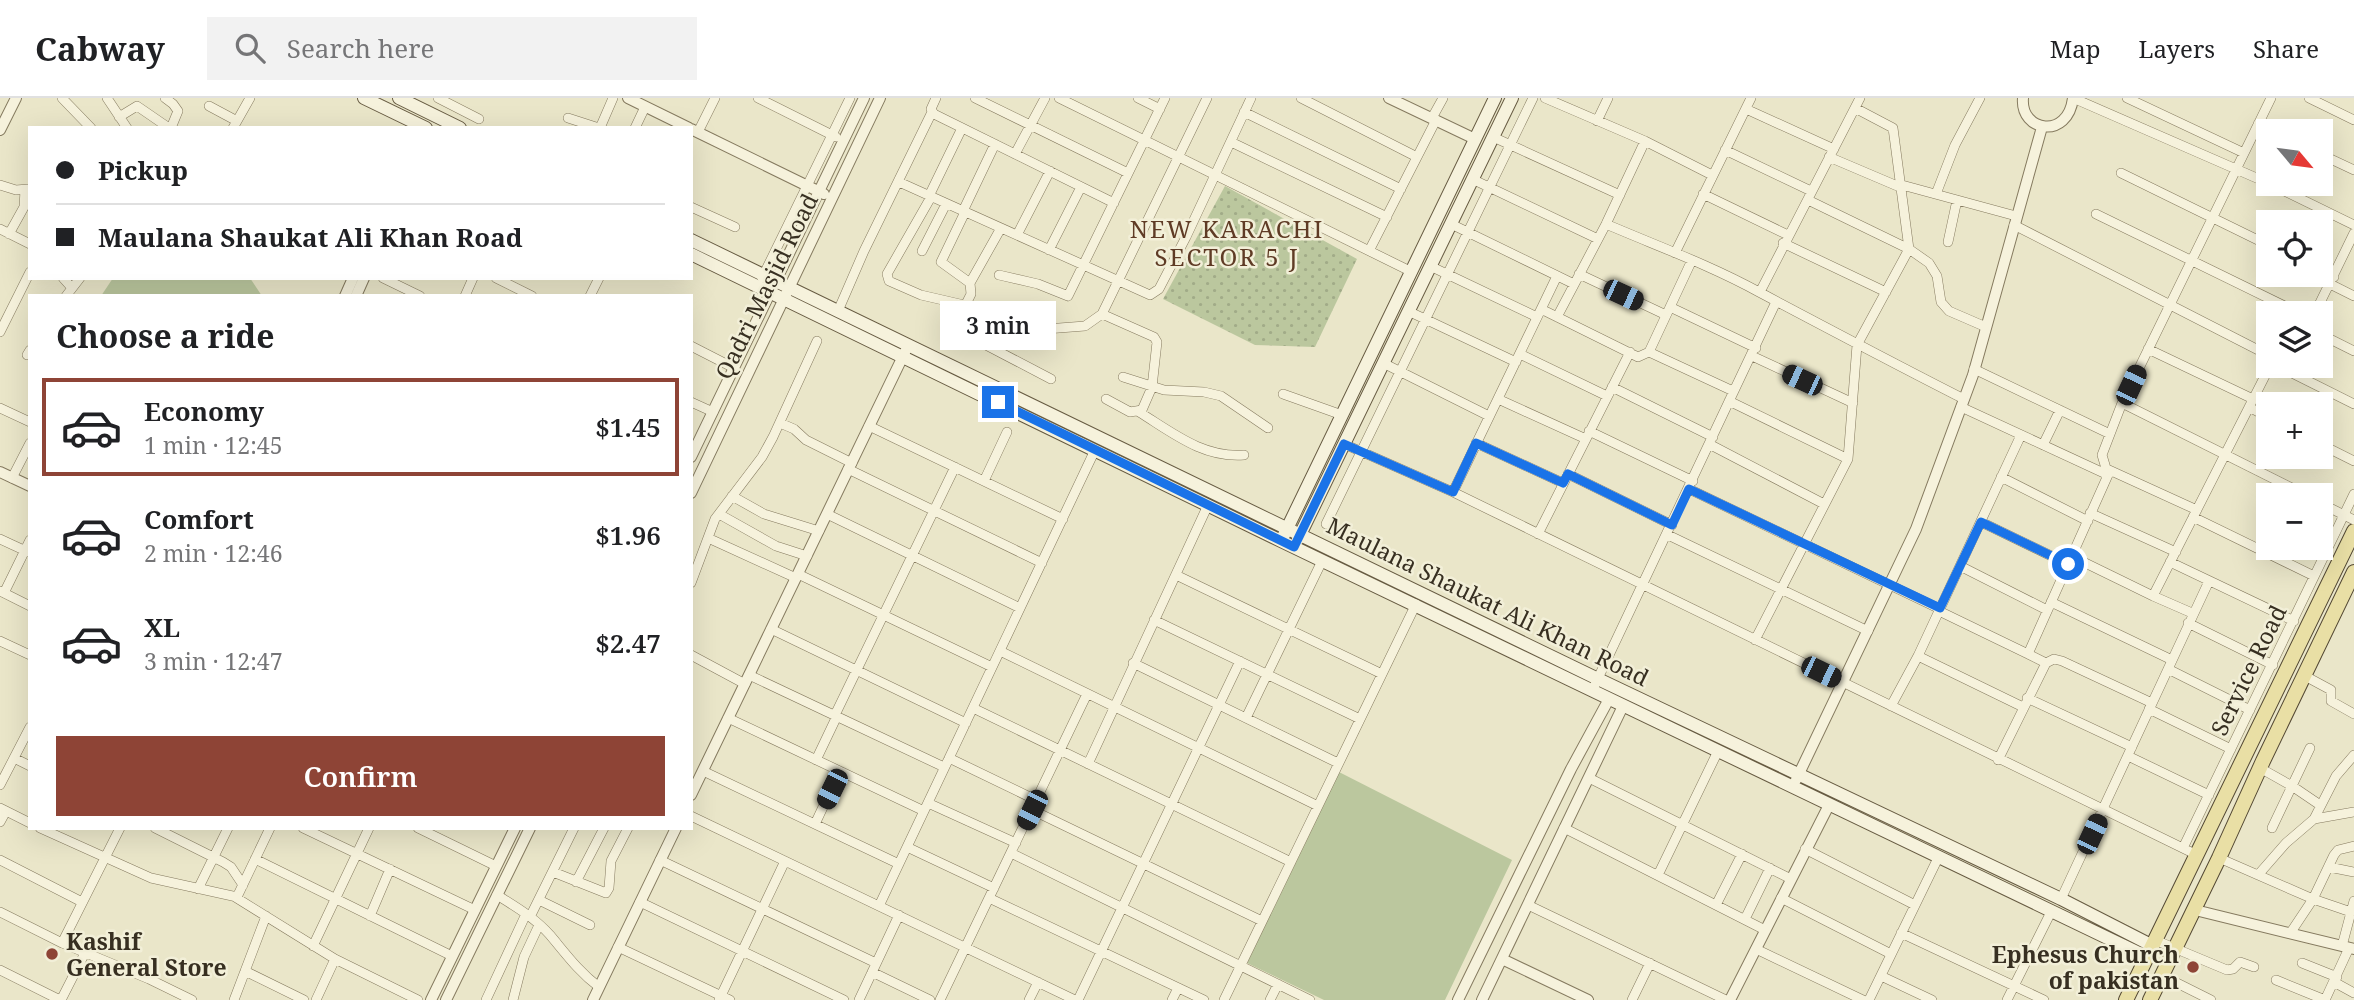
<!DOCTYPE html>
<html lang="en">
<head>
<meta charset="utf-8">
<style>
  :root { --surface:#fff; --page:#f2f2f2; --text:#202124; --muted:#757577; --line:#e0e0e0; --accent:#8e4436 }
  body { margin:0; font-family:"Noto Serif",serif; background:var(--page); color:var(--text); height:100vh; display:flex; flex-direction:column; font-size:26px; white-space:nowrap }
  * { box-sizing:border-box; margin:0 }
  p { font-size:23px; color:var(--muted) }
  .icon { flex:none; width:38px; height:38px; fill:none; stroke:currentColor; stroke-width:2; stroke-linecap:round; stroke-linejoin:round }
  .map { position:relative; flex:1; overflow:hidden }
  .panel { position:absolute; left:28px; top:196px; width:665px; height:536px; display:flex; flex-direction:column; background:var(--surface); border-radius:0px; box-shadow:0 7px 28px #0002 }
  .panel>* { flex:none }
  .top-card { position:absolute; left:28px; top:28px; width:665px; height:154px; border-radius:0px; box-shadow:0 7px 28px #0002; display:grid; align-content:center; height:154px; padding:0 28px; background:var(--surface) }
  .needle { width:46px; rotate:119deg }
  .controls { position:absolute; left:2256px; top:21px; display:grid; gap:14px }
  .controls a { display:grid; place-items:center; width:77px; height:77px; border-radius:0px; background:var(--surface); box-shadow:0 7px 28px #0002; font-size:35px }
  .end { position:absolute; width:32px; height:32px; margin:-16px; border:9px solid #1a73e8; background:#fff; box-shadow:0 0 0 4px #fff }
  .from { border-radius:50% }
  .bubble { position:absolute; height:49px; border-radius:0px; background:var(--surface); box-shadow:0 7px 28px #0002; font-size:23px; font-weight:600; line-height:49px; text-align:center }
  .car { position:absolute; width:21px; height:42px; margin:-21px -10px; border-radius:9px; box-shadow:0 0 5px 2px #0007; background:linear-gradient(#222 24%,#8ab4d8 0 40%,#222 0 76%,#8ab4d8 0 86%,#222 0) }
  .top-card b { display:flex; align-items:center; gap:24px; height:66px; font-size:26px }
  .top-card b+b { border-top:2px solid var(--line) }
  .top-card i { width:18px; height:18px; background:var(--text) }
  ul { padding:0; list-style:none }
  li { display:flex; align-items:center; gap:21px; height:98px; margin:0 14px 10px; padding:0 14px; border:4px solid transparent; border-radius:0px }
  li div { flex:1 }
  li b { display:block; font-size:26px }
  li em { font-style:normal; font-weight:600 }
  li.active { border-color:var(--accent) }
  li>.icon { width:63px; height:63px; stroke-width:1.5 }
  h2 { padding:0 28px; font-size:32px; line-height:84px }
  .primary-button { display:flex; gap:14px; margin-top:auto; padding:14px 28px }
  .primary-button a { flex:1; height:80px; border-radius:0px; background:var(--accent); color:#fff; font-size:28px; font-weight:600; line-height:80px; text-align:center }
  header { display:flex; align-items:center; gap:42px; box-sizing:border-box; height:98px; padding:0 35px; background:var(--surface); border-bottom:2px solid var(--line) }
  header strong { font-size:33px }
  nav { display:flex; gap:38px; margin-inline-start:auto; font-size:24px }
  .search { width:490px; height:63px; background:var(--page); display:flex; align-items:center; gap:18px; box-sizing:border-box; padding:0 24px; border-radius:0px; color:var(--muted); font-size:26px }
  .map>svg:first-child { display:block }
  .grass { fill:url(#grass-dots) }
  .green { fill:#bbc79e }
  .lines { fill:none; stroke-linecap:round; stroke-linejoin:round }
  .minor-casing { stroke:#857a5f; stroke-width:10 }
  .tertiary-casing { stroke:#857a5f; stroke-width:12 }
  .secondary-casing { stroke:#675b42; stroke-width:14 }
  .primary-casing { stroke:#534833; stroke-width:16 }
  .minor { stroke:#f6f2dc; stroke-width:9 }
  .tertiary { stroke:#f6f2dc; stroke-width:10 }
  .secondary { stroke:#f6f2dc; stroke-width:12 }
  .primary { stroke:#e9dfa5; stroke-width:14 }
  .route { stroke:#1a73e8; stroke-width:9 }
  .poi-dot { fill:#8e4436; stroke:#f2efd8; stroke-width:2.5 }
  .labels { text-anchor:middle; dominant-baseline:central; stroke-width:5; stroke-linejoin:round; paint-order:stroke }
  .street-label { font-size:23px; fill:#372f21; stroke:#f2efd8 }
  .poi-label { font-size:23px; font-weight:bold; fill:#372f21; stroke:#f2efd8; text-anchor:start }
  .neighbourhood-label { font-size:24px; letter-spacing:2px; fill:#5f3b25; stroke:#f2efd8 }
</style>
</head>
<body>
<header>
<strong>Cabway</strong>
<div class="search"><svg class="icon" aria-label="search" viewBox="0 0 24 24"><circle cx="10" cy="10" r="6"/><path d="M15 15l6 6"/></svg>Search here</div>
<nav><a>Map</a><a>Layers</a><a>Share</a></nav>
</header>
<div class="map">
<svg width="2354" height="902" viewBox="0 0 2354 902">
  <defs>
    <pattern id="grass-dots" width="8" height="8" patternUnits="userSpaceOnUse" patternTransform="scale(1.75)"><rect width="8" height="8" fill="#bbc79e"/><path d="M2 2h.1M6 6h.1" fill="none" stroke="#a1ab88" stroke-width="1.8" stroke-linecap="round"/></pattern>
  </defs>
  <rect width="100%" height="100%" fill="#eae6c9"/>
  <path class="grass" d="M1225,88L1357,161L1315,249L1255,247L1163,201Z"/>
  <path class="green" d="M113,180H250L262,198H101Z
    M1339,674L1512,762L1445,902H1324L1247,865Z"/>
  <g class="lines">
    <g class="minor-casing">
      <path id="minor" d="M62,0L91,30
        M107,0L127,30
        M165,0L173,6L178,13L171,30
        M438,0L479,21
        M758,0L836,39
        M936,0L931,11L934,16L1114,105
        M975,0L1128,75
        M1059,0L1412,174
        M1138,0L1160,11
        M1301,0L1417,59
        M1545,0L1645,43L1712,77
        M2073,0L2268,85
        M2127,0L2244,55
        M2309,0L2354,22
        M209,8L237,23
        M1746,11L1834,51
        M1244,14L1401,91
        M119,19L137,8L169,30
        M568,20L599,30
        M1432,20L1443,0
        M1597,23L1608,0
        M2258,26L2273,33
        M233,30L250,0
        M600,30L613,0
        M635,30L645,9
        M698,34L715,0
        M1493,39L1620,97
        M1231,44L1387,119
        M1725,52L1811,93
        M1015,56L1045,0
        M2320,56L2354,72
        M1829,59L1902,90
        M2121,75L2268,147
        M1472,81L1598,141
        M899,84L1150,197L1159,191L1186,139L1251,0
        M2270,86L2354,127
        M0,87L16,92L28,91
        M1902,87L2016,118
        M1703,96L1788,137
        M1936,96L1955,47L1980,0
        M929,98L962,30
        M931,99L887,176L889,183L921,197L1012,218L1036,229L1046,231L1085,228L1102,216L1207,0
        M1808,102L1909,151L1929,165L1937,178L1941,204L1949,213L1986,229
        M691,109L735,129
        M963,113L995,46
        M965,114L941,164L970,185
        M2096,116L2299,215
        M1451,126L1574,186
        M1606,126C1657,148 1710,167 1759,194C1827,230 1895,266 1964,301
        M2014,127L2268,257
        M0,131L30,146
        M9,136L24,109L25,92
        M1017,137L1050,73
        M1948,144L1957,102
        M1783,145L1886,194
        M1370,151L1436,22
        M1049,152L1081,89
        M922,153L946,106
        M1675,155L1751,0
        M1430,168L1537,219
        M2320,172L2334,179
        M1579,176L1666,217
        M999,177L1038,186L1068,198L1165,0
        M63,180L72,190
        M383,180L420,198
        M496,180L532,198
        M762,180L850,0
        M2330,186L2354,198
        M1760,194L1860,0
        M66,198L80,180
        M465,198L473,180
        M590,198L599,180
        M966,206L971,196L970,185L1001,130
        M1670,209L1756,250
        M1541,211L1638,259L1649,254L1692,162
        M991,212L986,247L1051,281
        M838,213L864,153L932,14
        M1408,213L1516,264
        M2315,215L2354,135
        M1102,216L1154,239L1157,244L1152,289L1142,312L1130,314L1106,301
        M1557,219L1606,126L1645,43
        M0,234L30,174
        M2320,236L2354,253
        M691,248L734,270
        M2148,251L2253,301
        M1649,254L1733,293
        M1520,256L1607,298
        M27,257L30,252
        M1752,258L1853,305
        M1383,265L1489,318
        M2282,268L2292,275L2354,306
        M1974,271L2110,336
        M1123,279L1164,292L1204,294L1221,298L1268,330
        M1612,289L1713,339
        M1283,296L1342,317
        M1498,301L1586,341
        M1729,303L1848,361
        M691,304L713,314
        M2122,305L2306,397
        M1961,309L2108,377
        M2249,309L2268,319
        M0,310L30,324
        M1139,314C1173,335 1203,360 1244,357
        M780,325L794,331L806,342L852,365
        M869,328L1063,421
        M1589,333L1693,383
        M1476,345L1563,385
        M1344,346L1453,394L2197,757
        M1709,346L1824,406
        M2320,346L2354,363
        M2043,347L2060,312
        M848,371L1042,465
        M2107,371L2197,412
        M1568,376L1672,427
        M2001,379L2088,423
        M12,380L30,345
        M984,383L1007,334
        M1689,391L1940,511
        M1453,394L1557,178
        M732,398L764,416L819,433
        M2320,405L2354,422
        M2090,415L2176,454
        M719,416L776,448L807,458
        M827,416L1020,510
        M2193,419L2314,478
        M1981,424L2068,466
        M1326,426L1533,0
        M1538,436L1630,254
        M1668,437L1868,533
        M708,440L796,480
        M0,441L28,454
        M2071,458L2153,498
        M2170,464L2294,523
        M1960,468L2047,512
        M798,476L992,569
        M1176,477L1382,576
        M691,485L715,421L762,359L773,339L817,243
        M0,493L30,508
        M4,495L30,442
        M2051,504L2172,562
        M1939,513L2028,556
        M2192,515L2153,498L2270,268
        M1154,522L1360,621
        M2188,525L2273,567
        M771,531L966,625
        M1755,542L1848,361L1857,247L1909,151L1893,30L1855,10
        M0,543L30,557
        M1000,553L1318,708
        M691,557L745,586
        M1918,558L2023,609
        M1133,565L1338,665
        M2046,565L2054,561L2062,563L2152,605
        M2168,571L2250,612
        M749,577L944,669
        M2305,578L2331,592V603L2354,616
        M1592,593L1776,204
        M2027,600L2132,649
        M1891,608L1918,558L2021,337
        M973,610L1291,764
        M2149,611L2231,651
        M835,617L955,369
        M728,620L924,713
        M1246,620L1322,463
        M2128,658L2209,697
        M14,660L30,668
        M949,660L1036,702
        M816,662L837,618
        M1998,662L2046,565L2028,556L2108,377L2102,357L2122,305L2271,0
        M1088,666L1208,407
        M2260,670L2292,688L2320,707
        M703,673L899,766
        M1589,680L1791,781
        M0,687L30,629
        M928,705L1016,745
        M0,710L30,725
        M1032,712L1262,823
        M691,718L1075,902
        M2314,721L2336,678L2354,657
        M0,724L6,713
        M815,726L840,673
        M40,730L151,780L237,799L270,730
        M155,730L223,764L231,769L243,787
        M303,730L475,812
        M418,730L496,768
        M1564,730L1765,832
        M2272,730L2310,650
        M907,749L994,790
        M2183,750L2354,396
        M1805,751L1915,807
        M1011,755L1310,902
        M2219,760L2313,801L2351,814
        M255,761L452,858
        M0,762L82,804
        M660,762L876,865
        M2329,769L2354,774
        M553,774L606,795L609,790L611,763L628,730
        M1658,777L1718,653
        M2258,777L2286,745L2314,721L2354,714
        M576,784L604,730
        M198,791L228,730
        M497,797C516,809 535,820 550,837C566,856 579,874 599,889
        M235,799L335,861L418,902
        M989,800L1204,902
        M1781,800L1891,856
        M2061,801L2209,483
        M539,802L590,827
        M640,804L844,902
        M1528,807L1726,902
        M1716,807L1742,756
        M879,808L1095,352
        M0,814L62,845L149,881L192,902
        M370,818L390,771
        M530,819L574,730
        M1745,821L1770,770
        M2291,834L2313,801L2334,757L2338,752L2354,748
        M1901,835L2044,902
        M2155,842L2227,872L2233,871L2240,864L2254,869
        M62,845L120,730
        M313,848L369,730
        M2342,848L2354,803
        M618,849L730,902
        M1756,851L1863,902
        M2302,865L2337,879
        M0,872L60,902
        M245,873L304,902
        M872,874L930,902
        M2161,877L2211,902
        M1881,878L1932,902
        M2276,882L2325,902
        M2334,884L2354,895
        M61,902L85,855
        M234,902L266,818
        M316,902L335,861
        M486,902L526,816
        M513,902L524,859L539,827
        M719,902L785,763
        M859,902L899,817
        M940,902L1087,596
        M1029,902L1038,884
        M1078,902L1240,563
        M1172,902L1178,890
        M1224,902L1416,506
        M1270,902L1278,886
        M1632,902L1650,865
        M1869,902L1939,758
        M2007,902L2052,812
        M2325,902L2349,850"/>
    </g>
    <g class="tertiary-casing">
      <path id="tertiary" d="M628,0L689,30
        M1389,0L1475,41
        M2023,0C2020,34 2068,42 2073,0
        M691,31L824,96
        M0,32L16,0
        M345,198L353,180
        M356,198L364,180
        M691,359L864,0
        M0,374L30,388
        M691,395L880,0
        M1796,682L1916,431L1973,277L2042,29
        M691,697L906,252
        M2195,812L2354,851
        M1502,861L1588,902
        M431,902L515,730
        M446,902L530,730
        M593,902L676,730
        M1458,902L1571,671L1609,601
        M1482,902L1623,608
        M1730,902L1829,707"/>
    </g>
    <g class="secondary-casing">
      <path id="secondary" d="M364,0L426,30
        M399,0L460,30
        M691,142L1598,581L2061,801L2153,848
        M691,156L1281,443L2147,859
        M1284,437L1495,0
        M1298,441L1512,0"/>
    </g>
    <g class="primary-casing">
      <path id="primary" d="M2126,902L2354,433
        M2150,902L2219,760L2263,663L2354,474"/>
    </g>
    <use href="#minor" class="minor"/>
    <use href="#tertiary" class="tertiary"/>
    <use href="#secondary" class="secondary"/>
    <use href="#primary" class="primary"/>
  </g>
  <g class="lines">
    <path class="route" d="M998,304L1294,449L1344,346L1453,394L1476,345L1563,385L1568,376L1672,427L1689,391L1940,510L1981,424L2068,466"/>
  </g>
  <g class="poi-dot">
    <circle cx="52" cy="856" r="7"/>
    <circle cx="2193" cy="869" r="7"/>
  </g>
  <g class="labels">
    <g class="street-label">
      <text transform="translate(766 188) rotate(-64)">Qadri Masjid Road</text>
      <text transform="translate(1488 503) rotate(26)">Maulana Shaukat Ali Khan Road</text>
      <text transform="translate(2248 572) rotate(-64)">Service Road</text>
    </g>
    <g class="poi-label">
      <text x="66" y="843">Kashif<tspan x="66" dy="26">General Store</tspan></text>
      <text x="2179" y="856" text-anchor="end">Ephesus Church<tspan x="2179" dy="26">of pakistan</tspan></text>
    </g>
    <g class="neighbourhood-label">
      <text x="1227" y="130">NEW KARACHI<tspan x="1227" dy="28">SECTOR 5 J</tspan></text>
    </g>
  </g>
</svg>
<div class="controls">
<a><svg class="needle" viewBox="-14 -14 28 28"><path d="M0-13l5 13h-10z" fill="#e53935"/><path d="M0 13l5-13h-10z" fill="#757577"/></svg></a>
<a><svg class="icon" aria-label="locate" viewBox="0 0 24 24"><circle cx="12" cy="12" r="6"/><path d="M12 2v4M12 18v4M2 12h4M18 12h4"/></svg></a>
<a><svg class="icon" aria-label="layers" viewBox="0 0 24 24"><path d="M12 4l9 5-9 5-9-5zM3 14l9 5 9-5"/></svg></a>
<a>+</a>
<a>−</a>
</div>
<i class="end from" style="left:2068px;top:466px"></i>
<i class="end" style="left:998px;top:304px"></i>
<div class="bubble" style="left:940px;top:203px;width:116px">3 min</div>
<i class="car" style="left:1623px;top:197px;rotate:115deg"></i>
<i class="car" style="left:1802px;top:282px;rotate:295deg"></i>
<i class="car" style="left:2131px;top:287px;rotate:25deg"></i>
<i class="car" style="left:1821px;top:574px;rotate:116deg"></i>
<i class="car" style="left:832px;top:691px;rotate:206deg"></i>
<i class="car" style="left:1032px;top:712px;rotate:206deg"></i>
<i class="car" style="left:2092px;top:736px;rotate:25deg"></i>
<div class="top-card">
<b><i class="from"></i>Pickup</b>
<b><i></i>Maulana Shaukat Ali Khan Road</b>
</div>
<section class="panel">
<h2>Choose a ride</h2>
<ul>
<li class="active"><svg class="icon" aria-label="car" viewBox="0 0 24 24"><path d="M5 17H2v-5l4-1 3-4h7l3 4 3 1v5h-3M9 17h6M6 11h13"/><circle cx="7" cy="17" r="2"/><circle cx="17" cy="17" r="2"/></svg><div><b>Economy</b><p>1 min · 12:45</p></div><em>$1.45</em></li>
<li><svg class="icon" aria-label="car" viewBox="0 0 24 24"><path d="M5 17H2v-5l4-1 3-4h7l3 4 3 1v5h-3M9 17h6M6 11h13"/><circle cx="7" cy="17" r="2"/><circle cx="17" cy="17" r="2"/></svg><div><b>Comfort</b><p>2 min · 12:46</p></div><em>$1.96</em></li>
<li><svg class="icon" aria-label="car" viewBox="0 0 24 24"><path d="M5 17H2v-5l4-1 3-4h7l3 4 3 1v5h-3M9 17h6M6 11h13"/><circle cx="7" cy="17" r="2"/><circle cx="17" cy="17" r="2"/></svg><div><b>XL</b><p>3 min · 12:47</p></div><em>$2.47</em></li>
</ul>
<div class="primary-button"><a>Confirm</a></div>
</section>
</div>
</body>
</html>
